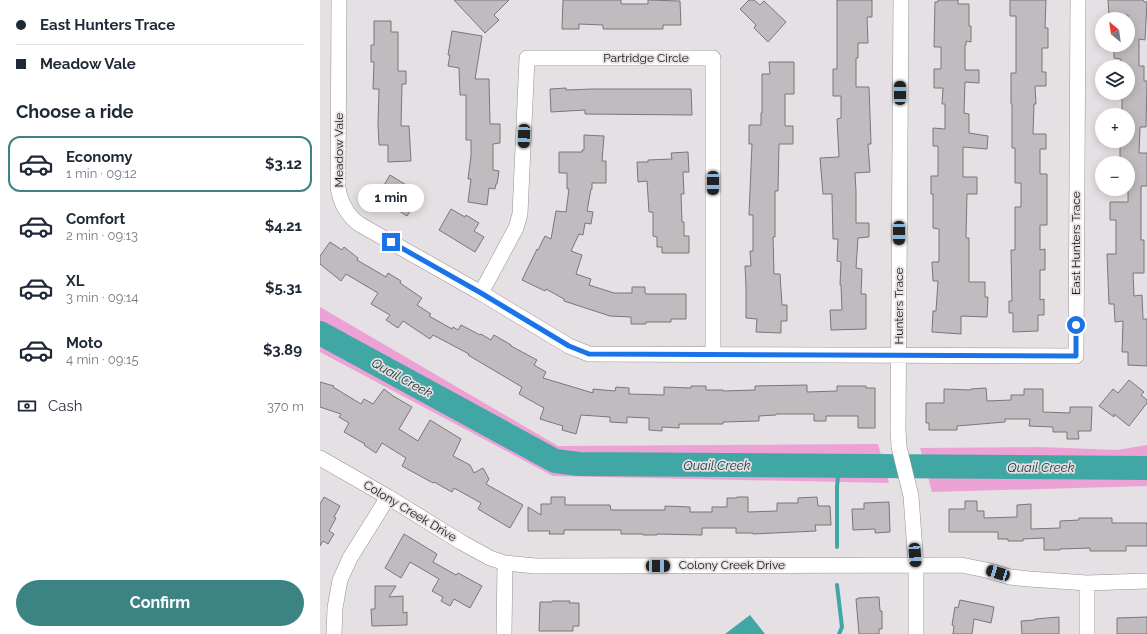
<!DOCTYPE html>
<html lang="en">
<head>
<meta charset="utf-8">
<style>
  :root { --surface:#fff; --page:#f2f2f3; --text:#1f2937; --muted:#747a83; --line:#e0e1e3; --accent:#3c8483 }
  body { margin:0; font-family:Raleway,sans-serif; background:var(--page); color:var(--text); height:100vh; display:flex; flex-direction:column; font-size:15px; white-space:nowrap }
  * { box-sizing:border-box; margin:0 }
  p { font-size:13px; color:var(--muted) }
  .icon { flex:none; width:22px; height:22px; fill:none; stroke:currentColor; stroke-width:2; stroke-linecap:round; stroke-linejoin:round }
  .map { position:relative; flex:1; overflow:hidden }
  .panel { display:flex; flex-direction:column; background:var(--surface); width:320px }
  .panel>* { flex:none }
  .top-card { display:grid; align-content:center; height:88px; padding:0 16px; background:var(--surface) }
  .needle { width:26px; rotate:331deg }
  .controls { position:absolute; left:775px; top:12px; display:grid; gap:8px }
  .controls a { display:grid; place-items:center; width:40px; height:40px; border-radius:50%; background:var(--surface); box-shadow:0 2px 10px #0003; font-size:20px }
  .end { position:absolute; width:18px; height:18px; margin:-9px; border:5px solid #1a73e8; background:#fff; box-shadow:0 0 0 2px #fff }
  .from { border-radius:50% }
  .bubble { position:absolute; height:28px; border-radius:14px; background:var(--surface); box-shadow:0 2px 10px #0003; font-size:13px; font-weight:700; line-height:28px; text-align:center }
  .car { position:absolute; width:12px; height:24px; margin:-12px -6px; border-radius:5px; box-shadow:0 0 3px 1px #0007; background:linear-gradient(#222 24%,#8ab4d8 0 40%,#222 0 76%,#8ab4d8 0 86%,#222 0) }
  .top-card b { display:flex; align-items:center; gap:14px; height:38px; font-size:15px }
  .top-card b+b { border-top:1px solid var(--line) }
  .top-card i { width:10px; height:10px; background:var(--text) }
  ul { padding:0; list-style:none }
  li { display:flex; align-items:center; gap:12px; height:56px; margin:0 8px 6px; padding:0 8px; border:2px solid transparent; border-radius:12px }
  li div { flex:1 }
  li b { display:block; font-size:15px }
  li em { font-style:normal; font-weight:700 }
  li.on { border-color:var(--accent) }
  li>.icon { width:36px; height:36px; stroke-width:1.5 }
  h2 { padding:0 16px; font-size:18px; line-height:48px }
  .pay { display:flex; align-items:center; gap:10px; height:44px; padding:0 16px; font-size:15px }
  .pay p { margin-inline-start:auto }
  .action { display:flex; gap:8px; margin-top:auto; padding:8px 16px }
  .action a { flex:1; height:46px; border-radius:24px; background:var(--accent); color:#fff; font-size:16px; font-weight:700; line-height:46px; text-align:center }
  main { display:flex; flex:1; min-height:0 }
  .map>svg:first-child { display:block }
  .green { fill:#eca2d5 }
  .water { fill:#41a7a5 }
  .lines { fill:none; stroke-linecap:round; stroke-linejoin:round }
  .stream { stroke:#41a7a5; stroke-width:4 }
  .river { stroke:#41a7a5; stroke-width:24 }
  .building { fill:#bfbbbe; stroke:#7a7679 }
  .minor-casing { stroke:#969194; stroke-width:16 }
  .minor { stroke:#fff; stroke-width:15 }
  .route { stroke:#1a73e8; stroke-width:5 }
  .labels { text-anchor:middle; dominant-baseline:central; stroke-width:3.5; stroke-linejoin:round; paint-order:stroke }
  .street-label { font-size:12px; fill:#181617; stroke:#e5e0e3 }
  .water-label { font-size:13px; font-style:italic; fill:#1e3534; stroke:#e5e0e3 }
</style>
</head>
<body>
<main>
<section class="panel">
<div class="top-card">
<b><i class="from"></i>East Hunters Trace</b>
<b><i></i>Meadow Vale</b>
</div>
<h2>Choose a ride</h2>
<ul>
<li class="on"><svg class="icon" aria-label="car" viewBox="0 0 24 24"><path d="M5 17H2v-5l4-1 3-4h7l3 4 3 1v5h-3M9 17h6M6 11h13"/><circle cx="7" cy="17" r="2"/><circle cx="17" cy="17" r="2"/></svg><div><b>Economy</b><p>1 min · 09:12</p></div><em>$3.12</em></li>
<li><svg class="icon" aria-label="car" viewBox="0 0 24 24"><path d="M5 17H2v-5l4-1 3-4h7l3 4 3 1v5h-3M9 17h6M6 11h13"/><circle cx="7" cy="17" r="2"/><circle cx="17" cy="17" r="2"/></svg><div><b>Comfort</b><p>2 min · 09:13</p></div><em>$4.21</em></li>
<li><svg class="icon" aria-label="car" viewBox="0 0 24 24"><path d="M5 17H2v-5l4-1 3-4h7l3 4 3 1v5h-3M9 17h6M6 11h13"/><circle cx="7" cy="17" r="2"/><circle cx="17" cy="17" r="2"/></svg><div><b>XL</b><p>3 min · 09:14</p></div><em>$5.31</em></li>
<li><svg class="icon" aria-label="car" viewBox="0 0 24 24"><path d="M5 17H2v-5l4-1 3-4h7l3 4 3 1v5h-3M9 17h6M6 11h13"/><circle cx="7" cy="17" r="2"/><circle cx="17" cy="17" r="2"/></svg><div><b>Moto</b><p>4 min · 09:15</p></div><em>$3.89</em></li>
</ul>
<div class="pay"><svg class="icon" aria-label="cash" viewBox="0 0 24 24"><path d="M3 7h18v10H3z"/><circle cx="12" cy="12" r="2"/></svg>Cash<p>370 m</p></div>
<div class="action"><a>Confirm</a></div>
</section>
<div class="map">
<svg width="827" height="634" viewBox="0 0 827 634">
  <rect width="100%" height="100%" fill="#e5e0e3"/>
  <path class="green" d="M0,307L238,446L558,444L569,483L233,476L0,352Z
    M827,445V486L612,492L600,448L721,447L797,450Z"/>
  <path class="water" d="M430,615L445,634H405Z"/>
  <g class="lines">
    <path class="stream" d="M517,547V487L518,475L523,466
      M517,585L522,627L519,634"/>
    <path class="river" d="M0,333L235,461L259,464L827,468"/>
  </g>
  <path class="building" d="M134,0H189L174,15L179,20L165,33Z
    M243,0H301V4H328V0L360,1L361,25H343V29H283V25L259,24V29H242Z
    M429,0H434L440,5L444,1L466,22L448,42L434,28L436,25L420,9Z
    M517,0H552V17H547L548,43H538V58H536V87H549L551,144H548L550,172L535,173L536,191V223H549V237L538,238L536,268L542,269L541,294H546V329L511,330L510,310H522L521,285H520L521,262L517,261L518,239H513L512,194H503L500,158L519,157L517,119L521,118V96H513V69H517Z
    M618,0H638V4H649V26H651V42L646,41V45H645V70H659V83L645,82L644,113L649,114V133L668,136L667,149L643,147V177H657V194H647L646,238H649V282H665V297H668L667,317L641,316V334L612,332L613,311H616L618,281H613L612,262H619V229L613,228V194H611V176H618V146H613V128L625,129V104H622L623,88H614V69H621V47H614L615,2H618Z
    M690,0H726L725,28H728V48H722V72H726V86H715L716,104H714L713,134H726V149H720V174H727V225H720V250L725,249V270H720V300L724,299V315H718V331L693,332V313H689V301H692L691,250H695V207H701V183H695V148H692V104H691V73H696V16H690Z
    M788,0H823L824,2H827L825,40L819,39V66H824V81H827L826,127H820L819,153H827V186H821V240H824V273H813L814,296L822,295L823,319H827V366L808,365V352H802L803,321L795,322L794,304H789L787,254H796V220H790V202H808V163H800V141H808V115H802V93H808V67H801V59L794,58V45H808V15L789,16Z
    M54,21H71V32H78V71H86V84H82L81,126H89L91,161L68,162V145H59L58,124L59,89H53L54,62H51V45H54Z
    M132,31L162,36L155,79H169L170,124H180V143L173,144V170L179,171L177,184H176L175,189L169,188L167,205L148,202L151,179H148L151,156V140H146V95H140L139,68L128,66L130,55H128Z
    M449,62H474V94H465V126H473V144H459L458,191H455V237H453L454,274H460L462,305H467V321H461V333L436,332L437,319L426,318V286L425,266H431L430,251H433V215H429L432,144H429V125H441V113H442V74H450Z
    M246,88V90L273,89H371L372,115L265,114V110L231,112L230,89Z
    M264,135L284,136L282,161H286V183H272V189H271L267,211L273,212L271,224L265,223L263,235L259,234L251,251L262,255L256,274L271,279L269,285L294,293H312V287H325V293H326V294H366V319H351V322H326V324H311V317L290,316L244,301V299L226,289L225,291L202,280L217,249L218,250L225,236L231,239L236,211L246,212L249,189H247V173H239V152H262V150H264Z
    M368,152L369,172H363L364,194H361L362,222H364V236H369V253H342V247H337V237L333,236V212H329L327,181L318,182L317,162H328V160L352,159L351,153Z
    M70,175L91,188L88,191L99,198L87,216L57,197Z
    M131,209L145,217L146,215L159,223L154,231L164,237L155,252L119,230Z
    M10,242L22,250L24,247L38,258L37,260L66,277L68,273L81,281L80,283L102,298L97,305L111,314L109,316L132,329L133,327L138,330L141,325L160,335L161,334L171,340L174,335L191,345V346L217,360L214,365L226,372L223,378L273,393V389L295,391L296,387L309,388V394L344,395V387L371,388V386H386V390H403V391L435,390V386L487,385V392L517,391V386H546V388H555V428H538V416H506V421H494V414H456V415L439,416V421L403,422V424H359V428L342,427V431L329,430V418L307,417V423L290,422V417L261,415L256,434L242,430L243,426L220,419L224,408L199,394L202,387L148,355L149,354L113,335L110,339L83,321L78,328L66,320L70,315L51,304L58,293L26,274L21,281L0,264V256Z
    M809,380L824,392L821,395L827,400V403L809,426L794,414V417L779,406L793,389L798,393Z
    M0,382L14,386L13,387L41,404L44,399L53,404L64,389L73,396L92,407L79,429L98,441L110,420L141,439L133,456L150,465L154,473L163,468L169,479L166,484L203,505L190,528L158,509L161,503L134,488L132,492L114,482L113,483L82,466L86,458L62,443L56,453L44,445L45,444L24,432L29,423L19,417L21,414L0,407Z
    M666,388L667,401L691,400V395H704V389H723V412L750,413V407H772L771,431H758L759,439H747V432H733V427L709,426L710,419H685V422L637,426V430H609V423H606V403H624V389L651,390V389Z
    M4,497L20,506L14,517L16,518L9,531L14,534L8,544L3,541L0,546V504Z
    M231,497H245V505H290L291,510H345V506L370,507V512H392V507H407V498H416L417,497H428V512L457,511V503H478V498L497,497L498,506H510L511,525H495L496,531L433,534V533H416V528H382V535L337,534V535H323V534H301V530H244V534H229L230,531H208V507L221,515V504H231Z
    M645,501H657V511H664V518L697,517V505L711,504V529L740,528V521L759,520V518H792V523H827V546H806V551H770V548L740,549V550H724V538L703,539V541H688V539H678V532H629V509H645Z
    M569,502L570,532L555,533V529L533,530L532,509H544V503Z
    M84,534L117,554L113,562L136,575L138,573L162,586L150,608L134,599L130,606L121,601L123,597L112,591L119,579L90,562L81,578L65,568Z
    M55,586H76L69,597L83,596V613L87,612V625L52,626L51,609H55Z
    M559,597L560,611H562V629H559V634H539L536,599H538V598Z
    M640,600L674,607L671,623L654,619L652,634H633L634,626L632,625L635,607L638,608Z
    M232,601H250L249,603H259V626H253V631H219L220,602H232Z
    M739,617V634H702L701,621L715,620V619Z
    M827,617V634H797V618Z"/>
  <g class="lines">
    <g class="minor-casing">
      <path id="minor" d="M19,0L18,187C20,202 26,214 39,224L161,293L249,346L269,354L756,356L758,0
        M581,0L578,429L579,447L591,496L596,565V634
        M161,293L196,228L200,214L207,58H393V355
        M0,458L68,497L141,542L170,558L185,563L215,566L641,565L666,570L690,577L709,579L767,583L827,581
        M14,634L15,608L20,580L30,558L68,497
        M184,634L185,563
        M767,634V583"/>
    </g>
    <use href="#minor" class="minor"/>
  </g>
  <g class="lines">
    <path class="route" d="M71,242L161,293L249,346L269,354L756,356V325"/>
  </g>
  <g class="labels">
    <g class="street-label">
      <text x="326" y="58">Partridge Circle</text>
      <text transform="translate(19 150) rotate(-90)">Meadow Vale</text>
      <text transform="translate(756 243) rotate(-90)">East Hunters Trace</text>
      <text transform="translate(579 306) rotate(-90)">Hunters Trace</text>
      <text transform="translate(90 511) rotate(31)">Colony Creek Drive</text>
      <text x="412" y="565">Colony Creek Drive</text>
    </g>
    <g class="water-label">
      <text transform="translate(82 378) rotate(29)">Quail Creek</text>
      <text x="397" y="465">Quail Creek</text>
      <text x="721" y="467">Quail Creek</text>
    </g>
  </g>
</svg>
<div class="controls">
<a><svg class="needle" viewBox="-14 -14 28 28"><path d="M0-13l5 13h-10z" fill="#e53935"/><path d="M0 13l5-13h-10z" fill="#747a83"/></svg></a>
<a><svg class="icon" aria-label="layers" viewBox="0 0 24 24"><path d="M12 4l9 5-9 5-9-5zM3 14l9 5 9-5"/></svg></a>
<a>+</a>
<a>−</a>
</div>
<i class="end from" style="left:756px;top:325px"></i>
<i class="end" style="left:71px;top:242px"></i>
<div class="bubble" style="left:38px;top:184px;width:66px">1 min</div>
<i class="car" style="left:580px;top:93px;rotate:0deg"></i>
<i class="car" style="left:204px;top:136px;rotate:182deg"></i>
<i class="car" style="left:393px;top:183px;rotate:180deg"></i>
<i class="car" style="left:579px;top:233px;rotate:180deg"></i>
<i class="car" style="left:595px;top:555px;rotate:176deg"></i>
<i class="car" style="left:338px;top:566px;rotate:90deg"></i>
<i class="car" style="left:678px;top:573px;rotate:287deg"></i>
</div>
</main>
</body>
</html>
